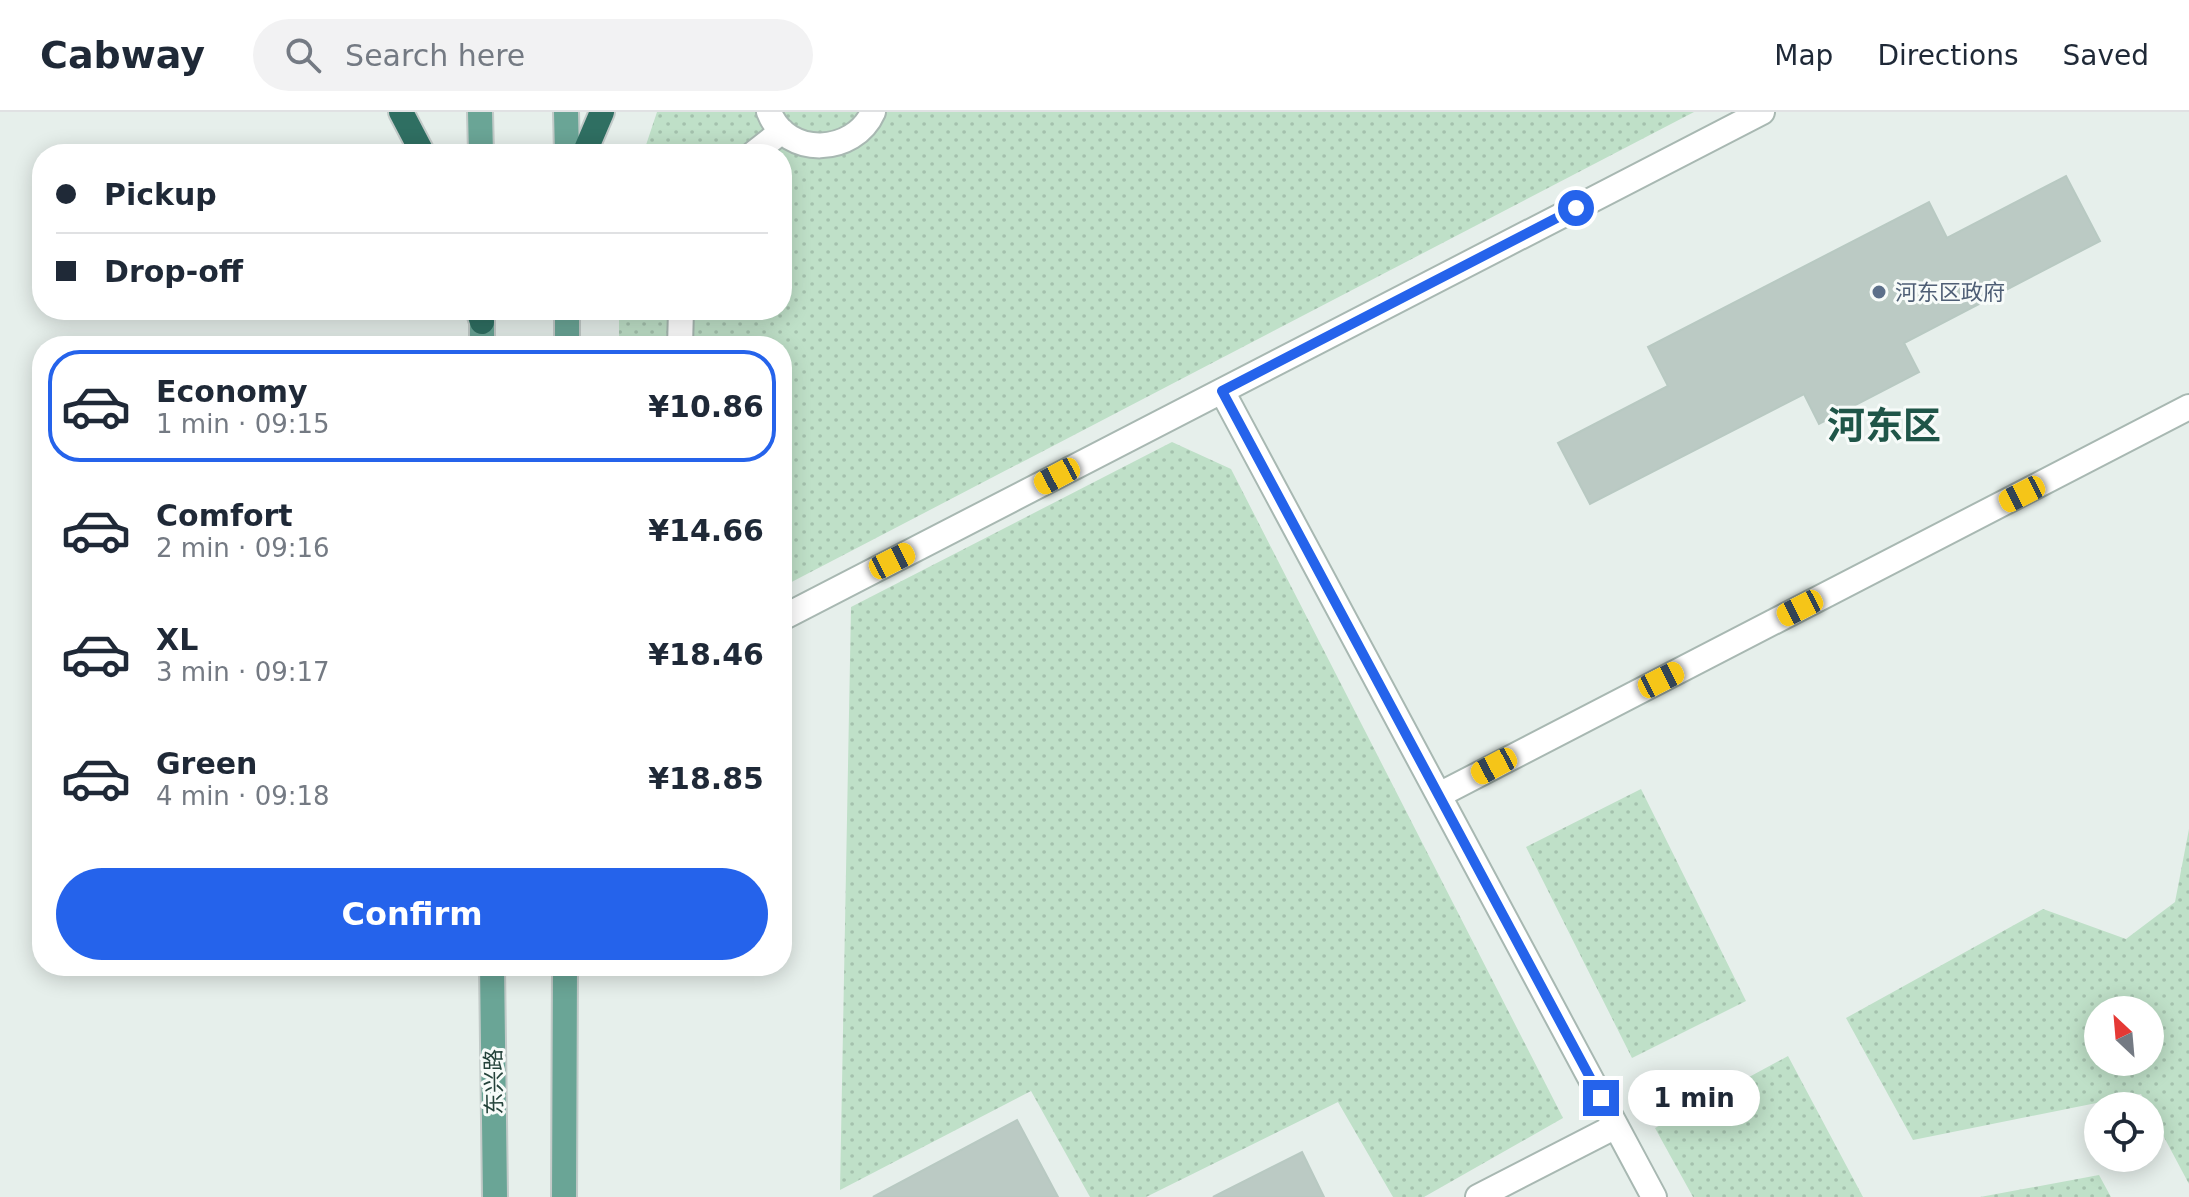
<!DOCTYPE html>
<html lang="en">
<head>
<meta charset="utf-8">
<style>
  :root { --surface:#fff; --page:#f2f2f3; --text:#1f2937; --muted:#747a83; --line:#e0e1e3; --accent:#2563eb }
  body { margin:0; font-family:"DejaVu Sans","Noto Sans SC",sans-serif; background:var(--page); color:var(--text); height:100vh; display:flex; flex-direction:column; font-size:30px; white-space:nowrap }
  * { box-sizing:border-box; margin:0 }
  p { font-size:26px; color:var(--muted) }
  .icon { flex:none; width:44px; height:44px; fill:none; stroke:currentColor; stroke-width:2; stroke-linecap:round; stroke-linejoin:round }
  .map { position:relative; flex:1; overflow:hidden }
  .sheet { position:absolute; left:32px; top:224px; width:760px; height:640px; display:flex; flex-direction:column; background:var(--surface); border-radius:32px; box-shadow:0 4px 20px #0003 }
  .sheet>* { flex:none }
  .guide { position:absolute; left:32px; top:32px; width:760px; height:176px; border-radius:32px; box-shadow:0 4px 20px #0003; display:grid; align-content:center; height:176px; padding:0 24px; background:var(--surface) }
  .needle { width:52px; rotate:334deg }
  .buttons { position:absolute; left:2084px; top:884px; display:grid; gap:16px }
  .buttons a { display:grid; place-items:center; width:80px; height:80px; border-radius:50%; background:var(--surface); box-shadow:0 4px 20px #0003; font-size:40px }
  .end { position:absolute; width:36px; height:36px; margin:-18px; border:10px solid #2563eb; background:#fff; box-shadow:0 0 0 4px #fff }
  .from { border-radius:50% }
  .bubble { position:absolute; height:56px; border-radius:28px; background:var(--surface); box-shadow:0 4px 20px #0003; font-size:26px; font-weight:700; line-height:56px; text-align:center }
  .car { position:absolute; width:24px; height:48px; margin:-24px -12px; border-radius:10px; box-shadow:0 0 6px 2px #0007; background:linear-gradient(#f5c518 24%,#345 0 40%,#f5c518 0 76%,#345 0 86%,#f5c518 0) }
  .guide b { display:flex; align-items:center; gap:28px; height:76px; font-size:30px }
  .guide b+b { border-top:2px solid var(--line) }
  .guide i { width:20px; height:20px; background:var(--text) }
  ul { padding:14px 0 0; list-style:none }
  li { display:flex; align-items:center; gap:24px; height:112px; margin:0 16px 12px; padding:0 8px; border:4px solid transparent; border-radius:32px }
  li div { flex:1 }
  li b { display:block; font-size:30px }
  li em { font-style:normal; font-weight:700 }
  li.current { border-color:var(--accent) }
  li>.icon { width:72px; height:72px; stroke-width:1.5 }
  .button { display:flex; gap:16px; margin-top:auto; padding:16px 24px }
  .button a { flex:1; height:92px; border-radius:48px; background:var(--accent); color:#fff; font-size:32px; font-weight:700; line-height:92px; text-align:center }
  header { display:flex; align-items:center; gap:48px; box-sizing:border-box; height:112px; padding:0 40px; background:var(--surface); border-bottom:2px solid var(--line) }
  header strong { font-size:38px }
  nav { display:flex; gap:44px; margin-inline-start:auto; font-size:28px }
  .search { width:560px; height:72px; background:var(--page); display:flex; align-items:center; gap:20px; box-sizing:border-box; padding:0 28px; border-radius:44px; color:var(--muted); font-size:30px }
  .map>svg:first-child { display:block }
  .grass { fill:url(#grass-dots); fill-rule:evenodd }
  .building { fill:#bbcac4; stroke:#b8c9c2; stroke-width:2 }
  .lines { fill:none; stroke-linecap:round; stroke-linejoin:round }
  .minor-casing { stroke:#a8b8b2; stroke-width:28 }
  .major-casing { stroke:#c2cac8; stroke-width:28 }
  .highway-casing { stroke:#c2cac8; stroke-width:28 }
  .minor { stroke:#fff; stroke-width:24 }
  .major { stroke:#6aa596; stroke-width:24 }
  .highway { stroke:#2f6f62; stroke-width:24 }
  .route { stroke:#2563eb; stroke-width:10 }
  .service-dot { fill:#5c6f8a; stroke:#f7fbf9; stroke-width:3 }
  .labels { text-anchor:middle; dominant-baseline:central; stroke-width:6; stroke-linejoin:round; paint-order:stroke }
  .service-label { font-size:22px; fill:#4e5e75; stroke:#f7fbf9; text-anchor:start }
  .street-label { font-size:22px; fill:#24423a; stroke:#f7fbf9 }
  .town-label { font-size:38px; font-weight:bold; fill:#1f5548; stroke:#f7fbf9 }
</style>
</head>
<body>
<header>
<strong>Cabway</strong>
<div class="search"><svg class="icon" aria-label="search" viewBox="0 0 24 24"><circle cx="10" cy="10" r="6"/><path d="M15 15l6 6"/></svg>Search here</div>
<nav><a>Map</a><a>Directions</a><a>Saved</a></nav>
</header>
<div class="map">
<svg width="2189" height="1085" viewBox="0 0 2189 1085">
  <defs>
    <pattern id="grass-dots" width="8" height="8" patternUnits="userSpaceOnUse" patternTransform="scale(2)"><rect width="8" height="8" fill="#bfe0c8"/><path d="M2 2h.1M6 6h.1" fill="none" stroke="#a4c1ad" stroke-width="1.8" stroke-linecap="round"/></pattern>
  </defs>
  <rect width="100%" height="100%" fill="#e6efeb"/>
  <path class="grass" d="M657,0H1694L782,475V234H619V198H782V42H643Z
    M1172,330L1231,357L1563,1006L1424,1085H1393L1338,990L1146,1085H1090L1031,979L840,1078L851,495Z
    M1641,677L1746,889L1632,946L1526,735Z
    M2189,717V1072L2141,982L1913,1028L1846,906L2043,797L2126,827L2175,790ZM2150,898V950H2098V898Z
    M1788,944L1863,1085H1693L1655,1016Z
    M2099,1063L2111,1085H1980Z"/>
  <path class="building" d="M2066,64L2100,129L1904,231L1919,260L1819,312L1804,282L1590,392L1558,331L1668,274L1648,235L1929,90L1947,126Z
    M1017,1008L1058,1085H873Z
    M1302,1040L1324,1085H1213Z"/>
  <g class="lines">
    <g class="minor-casing">
      <path id="minor" d="M769,0C787,46 854,43 873,0
        M753,42L782,19
        M680,234L681,198
        M1222,279L1654,1085
        M782,506L1762,0
        M1439,683L2189,295
        M1478,1085L1616,1014"/>
    </g>
    <g class="major-casing">
      <path id="major" d="M480,0L481,42
        M566,0L567,42
        M482,198V234
        M567,234V198
        M492,854L495,1085
        M564,1085L565,854"/>
    </g>
    <g class="highway-casing">
      <path id="highway" d="M401,0L423,42
        M584,42L602,0
        M478,198L482,210"/>
    </g>
    <use href="#minor" class="minor"/>
    <use href="#major" class="major"/>
    <use href="#highway" class="highway"/>
  </g>
  <g class="lines">
    <path class="route" d="M1576,96L1222,279L1601,986"/>
  </g>
  <circle class="service-dot" cx="1879" cy="180" r="8"/>
  <g class="labels">
    <g class="service-label">
      <text x="1895" y="180">河东区政府</text>
    </g>
    <g class="street-label">
      <text transform="translate(494 970) rotate(-91)">东兴路</text>
    </g>
    <g class="town-label">
      <text x="1884" y="314">河东区</text>
    </g>
  </g>
</svg>
<div class="buttons">
<a><svg class="needle" viewBox="-14 -14 28 28"><path d="M0-13l5 13h-10z" fill="#e53935"/><path d="M0 13l5-13h-10z" fill="#747a83"/></svg></a>
<a><svg class="icon" aria-label="locate" viewBox="0 0 24 24"><circle cx="12" cy="12" r="6"/><path d="M12 2v4M12 18v4M2 12h4M18 12h4"/></svg></a>
</div>
<i class="end from" style="left:1576px;top:96px"></i>
<i class="end" style="left:1601px;top:986px"></i>
<div class="bubble" style="left:1628px;top:958px;width:132px">1 min</div>
<i class="car" style="left:1057px;top:364px;rotate:242deg"></i>
<i class="car" style="left:2022px;top:382px;rotate:243deg"></i>
<i class="car" style="left:892px;top:449px;rotate:63deg"></i>
<i class="car" style="left:1800px;top:496px;rotate:243deg"></i>
<i class="car" style="left:1661px;top:568px;rotate:63deg"></i>
<i class="car" style="left:1494px;top:654px;rotate:242deg"></i>
<div class="guide">
<b><i class="from"></i>Pickup</b>
<b><i></i>Drop-off</b>
</div>
<section class="sheet">
<ul>
<li class="current"><svg class="icon" aria-label="car" viewBox="0 0 24 24"><path d="M5 17H2v-5l4-1 3-4h7l3 4 3 1v5h-3M9 17h6M6 11h13"/><circle cx="7" cy="17" r="2"/><circle cx="17" cy="17" r="2"/></svg><div><b>Economy</b><p>1 min · 09:15</p></div><em>¥10.86</em></li>
<li><svg class="icon" aria-label="car" viewBox="0 0 24 24"><path d="M5 17H2v-5l4-1 3-4h7l3 4 3 1v5h-3M9 17h6M6 11h13"/><circle cx="7" cy="17" r="2"/><circle cx="17" cy="17" r="2"/></svg><div><b>Comfort</b><p>2 min · 09:16</p></div><em>¥14.66</em></li>
<li><svg class="icon" aria-label="car" viewBox="0 0 24 24"><path d="M5 17H2v-5l4-1 3-4h7l3 4 3 1v5h-3M9 17h6M6 11h13"/><circle cx="7" cy="17" r="2"/><circle cx="17" cy="17" r="2"/></svg><div><b>XL</b><p>3 min · 09:17</p></div><em>¥18.46</em></li>
<li><svg class="icon" aria-label="car" viewBox="0 0 24 24"><path d="M5 17H2v-5l4-1 3-4h7l3 4 3 1v5h-3M9 17h6M6 11h13"/><circle cx="7" cy="17" r="2"/><circle cx="17" cy="17" r="2"/></svg><div><b>Green</b><p>4 min · 09:18</p></div><em>¥18.85</em></li>
</ul>
<div class="button"><a>Confirm</a></div>
</section>
</div>
</body>
</html>
